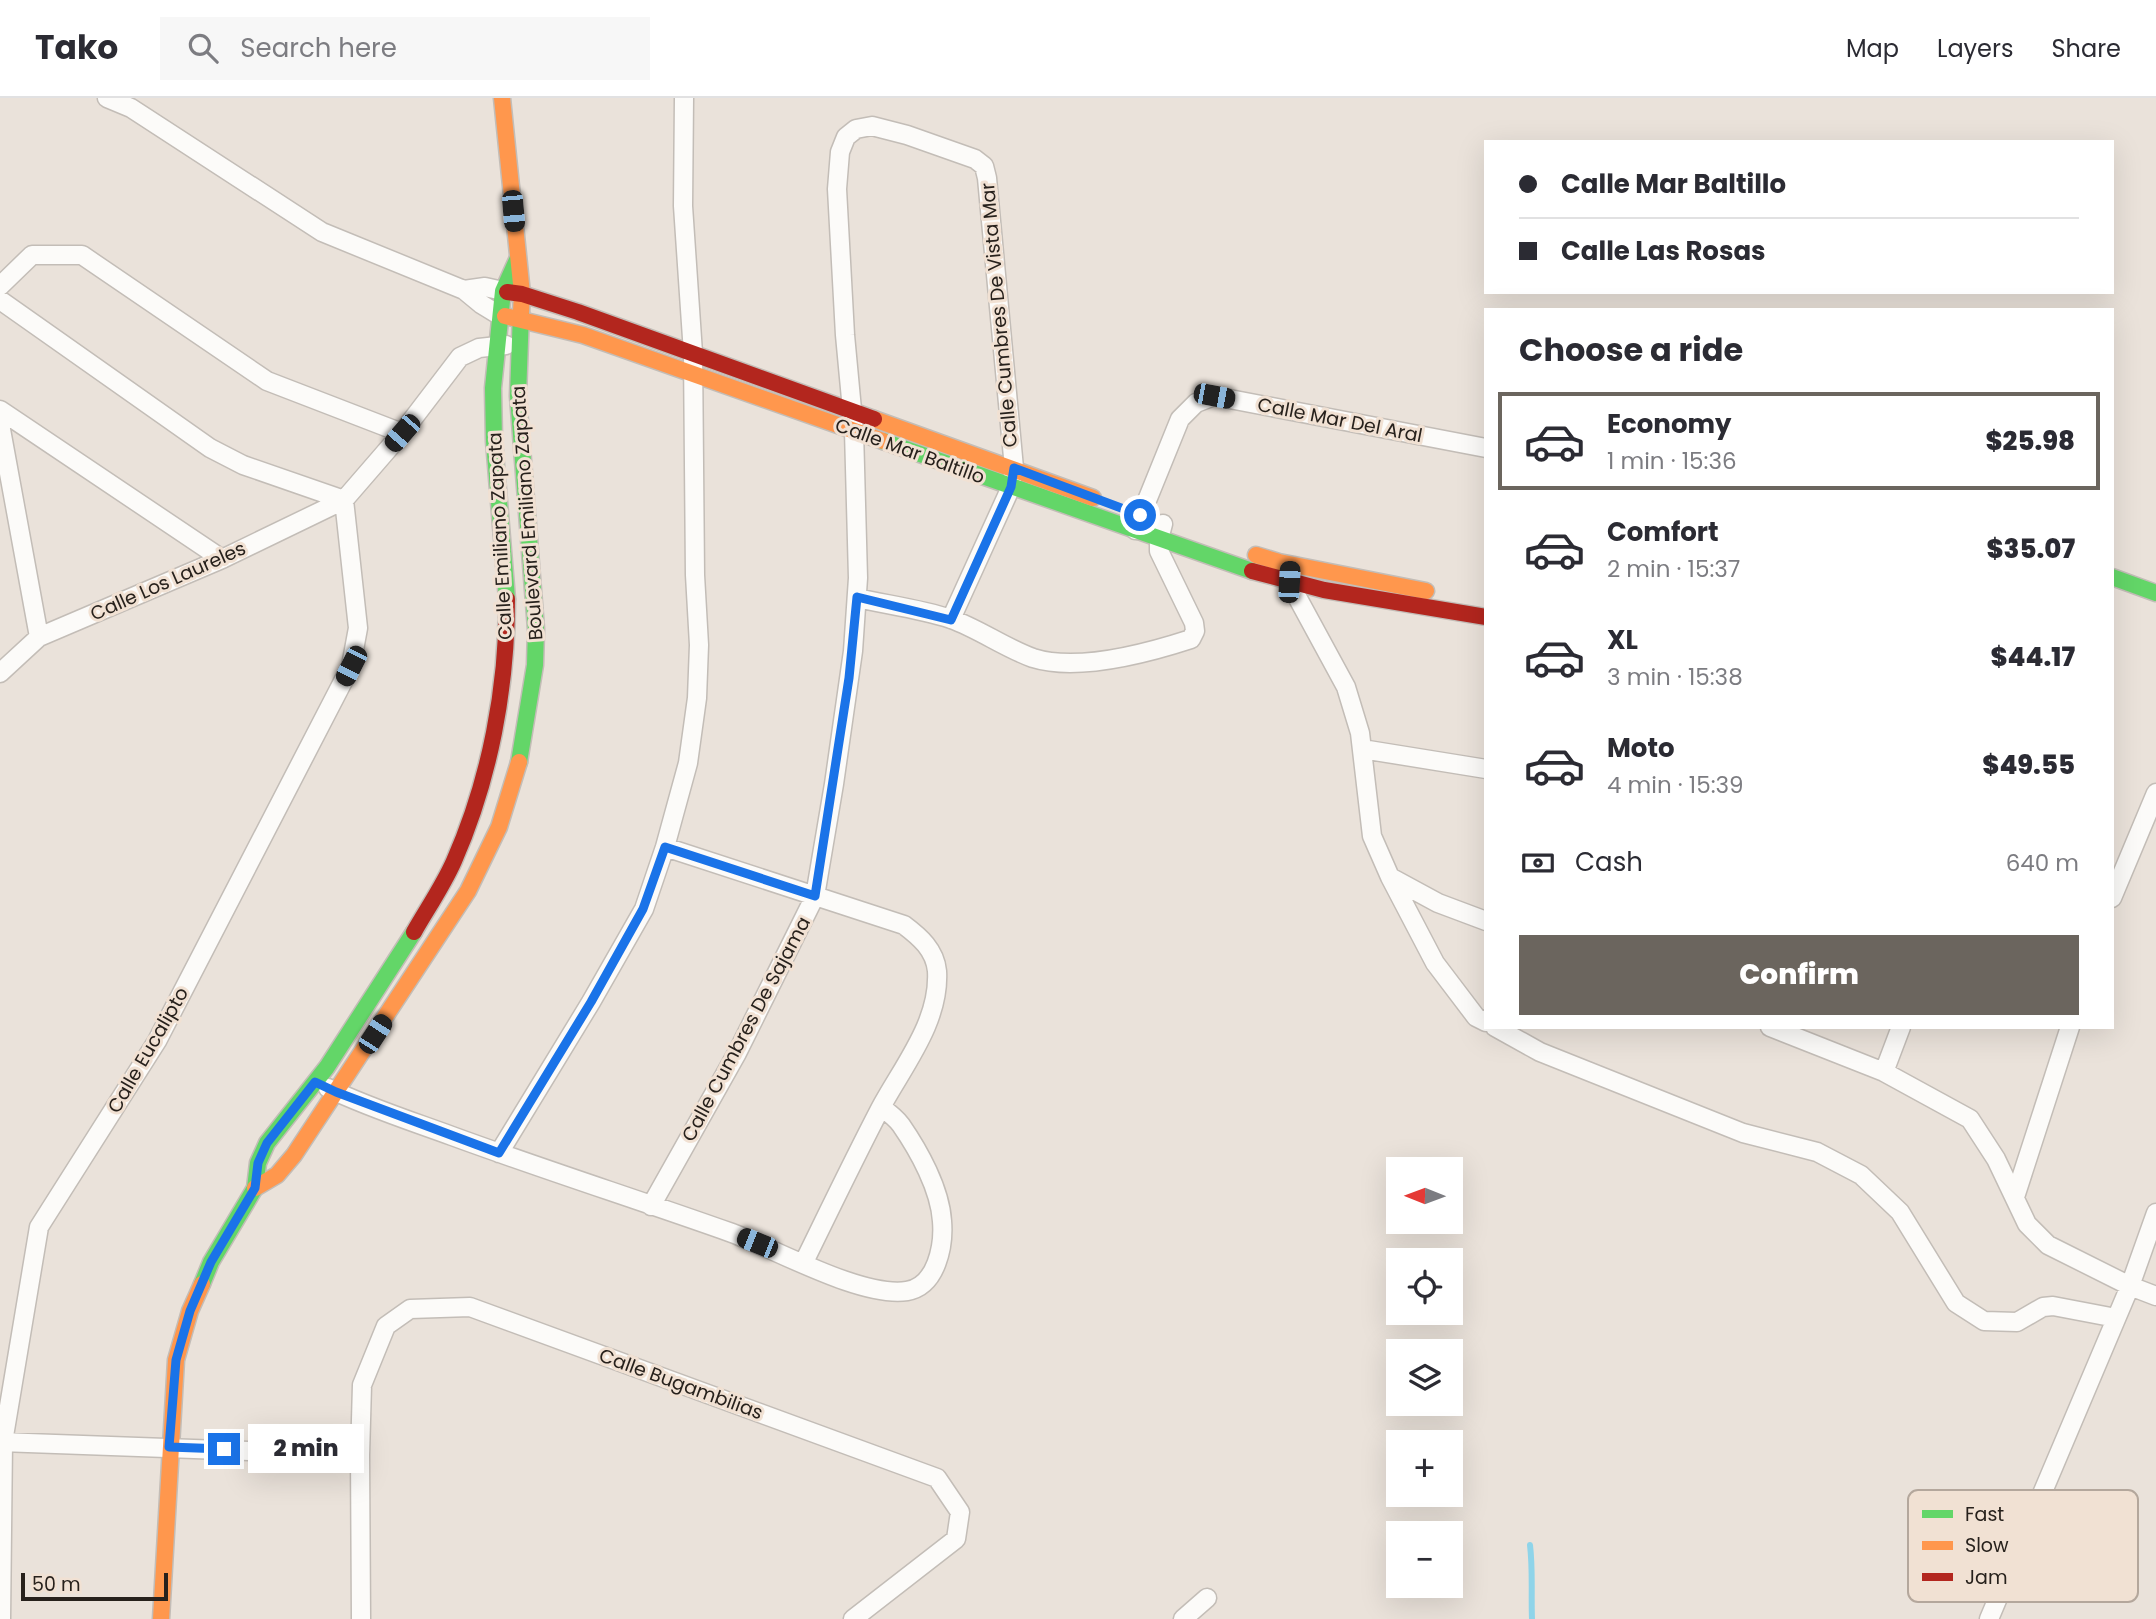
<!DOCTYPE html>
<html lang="en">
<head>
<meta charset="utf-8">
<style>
  :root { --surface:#fff; --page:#f7f7f7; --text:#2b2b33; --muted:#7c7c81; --line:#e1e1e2; --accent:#6b655e }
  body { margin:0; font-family:Poppins,sans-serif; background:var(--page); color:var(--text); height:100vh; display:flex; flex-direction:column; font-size:26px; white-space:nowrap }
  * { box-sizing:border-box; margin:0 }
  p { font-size:23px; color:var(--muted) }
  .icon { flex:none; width:38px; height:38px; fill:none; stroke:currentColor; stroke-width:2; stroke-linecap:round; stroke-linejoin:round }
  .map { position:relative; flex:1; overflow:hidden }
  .panel { position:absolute; left:1484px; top:210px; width:630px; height:721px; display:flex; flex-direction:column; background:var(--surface); border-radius:0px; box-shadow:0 7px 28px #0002 }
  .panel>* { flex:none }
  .top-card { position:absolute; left:1484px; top:42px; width:630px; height:154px; border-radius:0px; box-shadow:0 7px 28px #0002; display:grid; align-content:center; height:154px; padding:0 35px; background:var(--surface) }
  .needle { width:46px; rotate:271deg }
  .fabs { position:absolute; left:1386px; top:1059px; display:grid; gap:14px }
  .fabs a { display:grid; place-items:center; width:77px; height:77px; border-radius:0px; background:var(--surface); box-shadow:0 7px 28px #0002; font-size:35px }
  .scale { position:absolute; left:21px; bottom:18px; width:147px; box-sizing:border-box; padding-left:7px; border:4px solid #27211c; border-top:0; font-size:19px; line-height:24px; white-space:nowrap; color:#27211c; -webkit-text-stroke:5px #f1e1d3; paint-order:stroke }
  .end { position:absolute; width:32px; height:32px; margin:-16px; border:9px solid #1a73e8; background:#fff; box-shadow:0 0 0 4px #fff }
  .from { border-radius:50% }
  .bubble { position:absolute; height:49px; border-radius:0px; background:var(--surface); box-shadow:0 7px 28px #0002; font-size:23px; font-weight:800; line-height:49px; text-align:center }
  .car { position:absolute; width:21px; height:42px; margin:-21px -10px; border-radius:9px; box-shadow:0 0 5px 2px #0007; background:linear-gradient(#222 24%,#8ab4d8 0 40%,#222 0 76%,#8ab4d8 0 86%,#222 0) }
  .top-card b { display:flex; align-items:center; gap:24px; height:66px; font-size:26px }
  .top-card b+b { border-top:2px solid var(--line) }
  .top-card i { width:18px; height:18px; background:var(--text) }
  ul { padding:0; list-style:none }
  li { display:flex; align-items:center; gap:21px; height:98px; margin:0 14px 10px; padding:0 21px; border:4px solid transparent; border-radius:0px }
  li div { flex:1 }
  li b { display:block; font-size:26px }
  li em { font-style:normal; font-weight:800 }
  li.active { border-color:var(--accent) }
  li>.icon { width:63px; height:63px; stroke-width:1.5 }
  h2 { padding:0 35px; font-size:32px; line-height:84px }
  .pay { display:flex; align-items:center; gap:18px; height:77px; padding:0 35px; font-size:26px }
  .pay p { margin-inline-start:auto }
  .action { display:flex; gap:14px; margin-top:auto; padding:14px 35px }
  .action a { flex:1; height:80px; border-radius:0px; background:var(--accent); color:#fff; font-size:28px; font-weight:800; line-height:80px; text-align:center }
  header { display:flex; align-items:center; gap:42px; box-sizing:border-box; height:98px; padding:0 35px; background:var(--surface); border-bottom:2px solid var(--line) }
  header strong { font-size:33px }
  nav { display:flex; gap:38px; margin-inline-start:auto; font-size:24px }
  .search { width:490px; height:63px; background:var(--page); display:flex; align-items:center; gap:18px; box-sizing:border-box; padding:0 24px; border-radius:0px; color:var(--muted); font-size:26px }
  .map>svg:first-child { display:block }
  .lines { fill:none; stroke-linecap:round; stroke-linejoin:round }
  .stream { stroke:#8fd4e9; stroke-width:6 }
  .street-casing { stroke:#c3bdb7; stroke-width:21 }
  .fast-casing { stroke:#c3bdb7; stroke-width:19 }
  .slow-casing { stroke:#c3bdb7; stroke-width:19 }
  .jam-casing { stroke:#c3bdb7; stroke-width:19 }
  .street { stroke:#fcfbf9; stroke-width:18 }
  .fast { stroke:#63d668; stroke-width:16 }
  .slow { stroke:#ff974d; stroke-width:16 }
  .jam { stroke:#b3261e; stroke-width:16 }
  .route { stroke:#1a73e8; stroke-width:9 }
  .labels { text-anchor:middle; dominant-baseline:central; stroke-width:6; stroke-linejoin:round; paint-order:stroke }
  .street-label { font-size:19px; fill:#27211c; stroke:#f1e1d3 }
  .key { fill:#f1e1d3; stroke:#b4a79c; stroke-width:2 }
  .key-label { font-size:19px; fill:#27211c }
</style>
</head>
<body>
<header>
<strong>Tako</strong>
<div class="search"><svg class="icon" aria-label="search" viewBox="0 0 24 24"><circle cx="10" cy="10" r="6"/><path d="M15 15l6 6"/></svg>Search here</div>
<nav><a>Map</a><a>Layers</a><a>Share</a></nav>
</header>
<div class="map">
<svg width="2156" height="1521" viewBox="0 0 2156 1521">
  <rect width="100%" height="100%" fill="#eae2da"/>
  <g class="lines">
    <path class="stream" d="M1530,1447C1533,1472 1531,1496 1532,1521"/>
    <g class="street-casing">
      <path id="street" d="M107,0L131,10L322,134L464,192L481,206L499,217
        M0,188L32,157H82L267,283L402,335
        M464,192L485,189L503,193
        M0,202L210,350L243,367L344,402
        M0,312L222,461
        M0,326L39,539
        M1135,432L1180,321L1196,305L1214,298L1486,350
        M1289,476V484L1346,589L1360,635L1372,738L1390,779L1438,805L1486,823
        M857,500C888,507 921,511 951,521C979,531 1005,550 1033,560C1077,574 1148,555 1191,541L1195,533L1194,525L1159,453V441L1163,426
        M0,575L39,539L222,461L344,402L402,335L460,259L479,250L506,247
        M1362,651L1486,671
        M665,749L904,827C920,839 935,852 937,873C940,924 903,968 880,1011C854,1061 829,1113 804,1164
        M1390,779L1435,865L1476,919L1486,924
        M2112,800L2156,695
        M1495,929L1540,954L1743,1035L1817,1054L1861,1077L1900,1114L1956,1205L1984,1223L2017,1224L2043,1209L2053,1208L2116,1220
        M1770,929L1884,974L1970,1021L1996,1061L2027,1126L2048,1147L2130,1188L2156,1198
        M1884,974L1901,929
        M328,990C367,1009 411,1023 452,1038C545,1072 639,1102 732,1135C777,1152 862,1200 907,1193C937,1188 944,1147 942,1123C940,1091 919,1053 901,1027C896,1020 888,1014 881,1009
        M499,1055L591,904L644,811L665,749L688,665L697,600L699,547L695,477L693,255L683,108L684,0
        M2015,1099L2070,929
        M651,1108L737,955L815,798L834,686L853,553L858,480L854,333L845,237L837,91L840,54L846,39L856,31L872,28L907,37L975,61L984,68L987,80L1014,370L1011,389L951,521
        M0,1344L360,1357
        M1,1521L3,1344L39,1129L157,943L351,568L358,530L344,402
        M361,1521L360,1357L362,1287L386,1228L410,1211L470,1209L937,1380L960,1414L956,1441L853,1521
        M1183,1521L1207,1500
        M1989,1521L2130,1188L2156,1115"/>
    </g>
    <g class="fast-casing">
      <path id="fast" d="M883,343L1252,473
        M2112,479L2156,495
        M507,501L494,343L493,290L503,193L517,162
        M519,664L535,567L536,531L518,298L521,214
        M202,1186L211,1164L255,1090L258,1065L267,1045L327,969L414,834"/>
    </g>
    <g class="slow-casing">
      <path id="slow" d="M502,0L522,196L521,214
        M505,218L583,237L883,343
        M874,321L1093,400
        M1256,457L1279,464L1426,493
        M255,1090L277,1077L294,1057L468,793L499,729L519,664
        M161,1521L176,1262L190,1213L202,1186"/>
    </g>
    <g class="jam-casing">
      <path id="jam" d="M507,194L522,196L578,214L874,321
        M1252,473L1324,492L1486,519
        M414,834C427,811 443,788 454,763C490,681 507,590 507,501"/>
    </g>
    <use href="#street" class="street"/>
    <use href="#fast" class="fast"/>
    <use href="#slow" class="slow"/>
    <use href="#jam" class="jam"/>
  </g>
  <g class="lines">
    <path class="route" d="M224,1351L169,1349L176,1262L190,1213L211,1164L255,1090L258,1065L267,1045L315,984L336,994L499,1055L591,904L643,811L665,749L815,798L849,580L857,499L951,522L1011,389L1014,370L1140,417"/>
  </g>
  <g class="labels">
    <g class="street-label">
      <text transform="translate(999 217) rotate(-95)">Calle Cumbres De Vista Mar</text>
      <text transform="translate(1340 322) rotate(11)">Calle Mar Del Aral</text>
      <text transform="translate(910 353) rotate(20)">Calle Mar Baltillo</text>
      <text transform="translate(527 415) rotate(-94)">Boulevard Emiliano Zapata</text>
      <text transform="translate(500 438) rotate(-93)">Calle Emiliano Zapata</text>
      <text transform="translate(168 483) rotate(-24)">Calle Los Laureles</text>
      <text transform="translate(746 931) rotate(-62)">Calle Cumbres De Sajama</text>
      <text transform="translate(148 952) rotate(-60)">Calle Eucalipto</text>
      <text transform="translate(681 1286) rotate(20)">Calle Bugambilias</text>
    </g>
  </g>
  <rect x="1908" y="1392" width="230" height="112" rx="10" class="key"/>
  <rect x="1922" y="1412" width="31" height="8" fill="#63d668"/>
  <rect x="1922" y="1443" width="31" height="9" fill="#ff974d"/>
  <rect x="1922" y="1475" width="31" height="8" fill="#b3261e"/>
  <g class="key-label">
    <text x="1965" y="1423">Fast</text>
    <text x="1965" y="1454">Slow</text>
    <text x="1965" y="1486">Jam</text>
  </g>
</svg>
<div class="fabs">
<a><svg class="needle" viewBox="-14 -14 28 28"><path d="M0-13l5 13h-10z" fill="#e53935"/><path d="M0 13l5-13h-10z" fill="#7c7c81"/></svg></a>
<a><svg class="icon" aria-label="locate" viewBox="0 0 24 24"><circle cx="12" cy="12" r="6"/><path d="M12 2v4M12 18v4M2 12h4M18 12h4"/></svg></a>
<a><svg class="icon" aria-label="layers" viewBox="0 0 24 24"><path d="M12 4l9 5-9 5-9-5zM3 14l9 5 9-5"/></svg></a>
<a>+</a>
<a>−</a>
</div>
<div class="scale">50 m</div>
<i class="end from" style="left:1140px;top:417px"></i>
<i class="end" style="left:224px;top:1351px"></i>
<div class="bubble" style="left:248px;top:1326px;width:116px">2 min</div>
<i class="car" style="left:513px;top:113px;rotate:175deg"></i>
<i class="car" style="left:1214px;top:298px;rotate:101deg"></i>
<i class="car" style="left:402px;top:335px;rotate:221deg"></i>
<i class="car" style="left:1289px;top:484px;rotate:3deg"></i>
<i class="car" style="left:351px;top:568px;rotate:207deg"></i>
<i class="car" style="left:375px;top:936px;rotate:33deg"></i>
<i class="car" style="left:757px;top:1145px;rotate:292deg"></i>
<div class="top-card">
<b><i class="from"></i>Calle Mar Baltillo</b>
<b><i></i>Calle Las Rosas</b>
</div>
<section class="panel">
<h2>Choose a ride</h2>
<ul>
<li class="active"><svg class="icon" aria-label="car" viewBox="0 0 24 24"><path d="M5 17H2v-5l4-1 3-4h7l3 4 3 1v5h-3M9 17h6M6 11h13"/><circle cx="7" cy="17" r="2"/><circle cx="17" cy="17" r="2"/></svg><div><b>Economy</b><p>1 min · 15:36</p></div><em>$25.98</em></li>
<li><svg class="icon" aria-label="car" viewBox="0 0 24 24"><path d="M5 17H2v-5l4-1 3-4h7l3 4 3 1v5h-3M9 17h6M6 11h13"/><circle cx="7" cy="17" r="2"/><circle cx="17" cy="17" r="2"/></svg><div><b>Comfort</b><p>2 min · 15:37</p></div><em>$35.07</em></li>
<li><svg class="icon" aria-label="car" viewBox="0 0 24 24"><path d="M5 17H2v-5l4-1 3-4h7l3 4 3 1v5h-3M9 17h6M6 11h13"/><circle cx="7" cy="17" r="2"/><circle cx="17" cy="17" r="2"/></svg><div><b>XL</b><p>3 min · 15:38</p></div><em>$44.17</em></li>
<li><svg class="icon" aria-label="car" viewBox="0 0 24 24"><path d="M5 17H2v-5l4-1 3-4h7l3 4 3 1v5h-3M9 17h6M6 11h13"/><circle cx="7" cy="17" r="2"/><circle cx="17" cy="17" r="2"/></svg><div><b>Moto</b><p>4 min · 15:39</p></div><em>$49.55</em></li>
</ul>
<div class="pay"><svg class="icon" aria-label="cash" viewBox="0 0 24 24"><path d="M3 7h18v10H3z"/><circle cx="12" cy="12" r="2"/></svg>Cash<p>640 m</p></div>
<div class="action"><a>Confirm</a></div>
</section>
</div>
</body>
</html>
